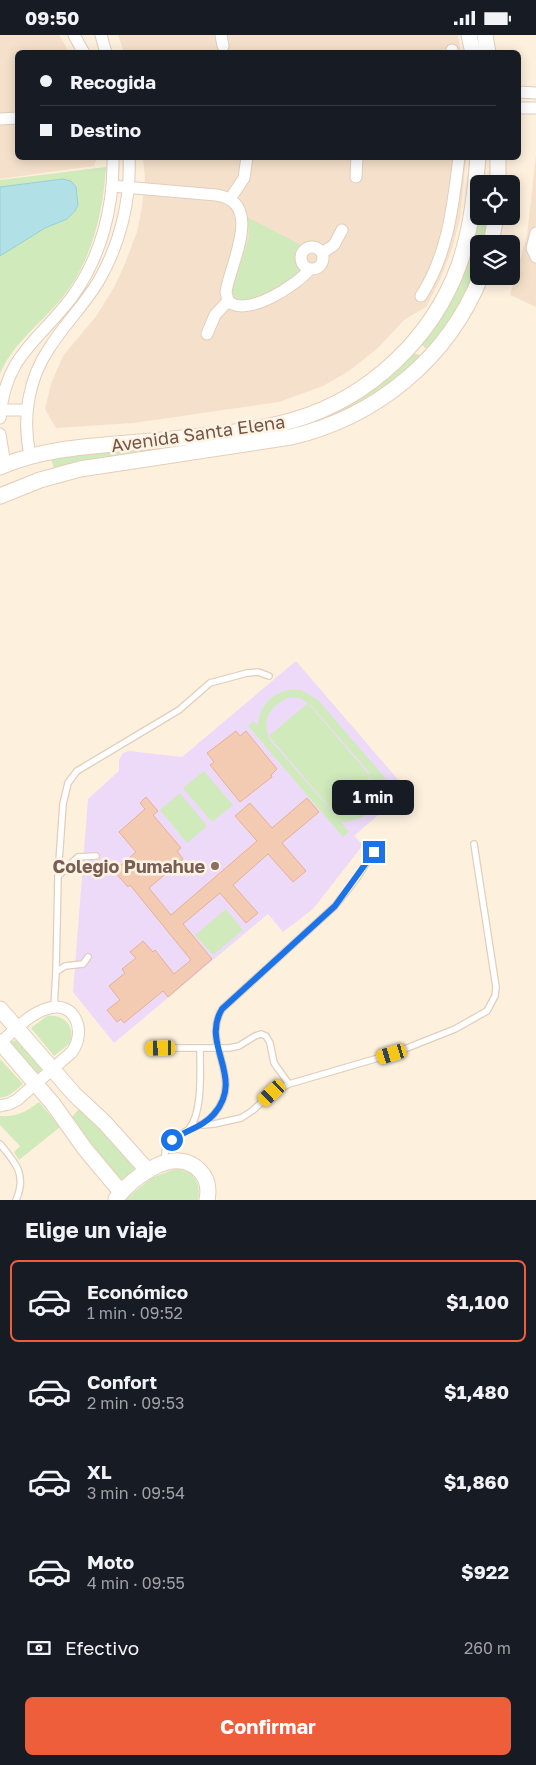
<!DOCTYPE html>
<html lang="es">
<head>
<meta charset="utf-8">
<style>
  :root { --surface:#171b24; --page:#20242c; --text:#f1f3f6; --muted:#9ea1a6; --line:#363941; --accent:#ee5e3b }
  body { margin:0; font-family:"Golos Text",sans-serif; background:var(--page); color:var(--text); height:100vh; display:flex; flex-direction:column; font-size:19px; white-space:nowrap }
  * { box-sizing:border-box; margin:0 }
  p { font-size:16px; color:var(--muted) }
  .icon { flex:none; width:28px; height:28px; fill:none; stroke:currentColor; stroke-width:2; stroke-linecap:round; stroke-linejoin:round }
  .map { position:relative; height:1165px; overflow:hidden }
  .side { display:flex; flex-direction:column; background:var(--surface); flex:1 }
  .side>* { flex:none }
  .top-card { position:absolute; left:15px; top:15px; width:506px; height:110px; border-radius:8px; box-shadow:0 2px 12px #0003; display:grid; align-content:center; height:110px; padding:0 25px; background:var(--surface) }
  .buttons { position:absolute; left:470px; top:140px; display:grid; gap:10px }
  .buttons a { display:grid; place-items:center; width:50px; height:50px; border-radius:8px; background:var(--surface); box-shadow:0 2px 12px #0003; font-size:25px }
  .end { position:absolute; width:22px; height:22px; margin:-11px; border:6px solid #1a73e8; background:#fff; box-shadow:0 0 0 2px #fff }
  .from { border-radius:50% }
  .bubble { position:absolute; height:35px; border-radius:8px; background:var(--surface); box-shadow:0 2px 12px #0003; font-size:16px; font-weight:700; line-height:35px; text-align:center }
  .car { position:absolute; width:15px; height:30px; margin:-15px -8px; border-radius:6px; box-shadow:0 0 4px 1px #0007; background:linear-gradient(#f5c518 24%,#345 0 40%,#f5c518 0 76%,#345 0 86%,#f5c518 0) }
  .top-card b { display:flex; align-items:center; gap:18px; height:48px; font-size:19px }
  .top-card b+b { border-top:1px solid var(--line) }
  .top-card i { width:12px; height:12px; background:var(--text) }
  ul { padding:0; list-style:none }
  li { display:flex; align-items:center; gap:15px; height:82px; margin:0 10px 8px; padding:0 15px; border:2px solid transparent; border-radius:8px }
  li div { flex:1 }
  li b { display:block; font-size:19px }
  li em { font-style:normal; font-weight:700 }
  li.on { border-color:var(--accent) }
  li>.icon { width:45px; height:45px; stroke-width:1.5 }
  h2 { padding:0 25px; font-size:22px; line-height:60px }
  .pay { display:flex; align-items:center; gap:12px; height:55px; padding:0 25px; font-size:19px }
  .pay p { margin-inline-start:auto }
  .cta { display:flex; gap:10px; margin-top:auto; padding:10px 25px }
  .cta a { flex:1; height:58px; border-radius:8px; background:var(--accent); color:#fff; font-size:20px; font-weight:700; line-height:58px; text-align:center }
  .status { display:flex; justify-content:space-between; align-items:center; height:35px; padding:0 25px; background:var(--surface); direction:ltr }
  .status svg { height:14px; fill:currentColor }
  .map>svg:first-child { display:block }
  .residential { fill:#f5e1cb }
  .education { fill:#eddaf9 }
  .green { fill:#d0eabc; fill-rule:evenodd }
  .water { fill:#b1e0e6; stroke:#97d0d9 }
  .building { fill:#f3cbb3; stroke:#e7b093 }
  .lines { fill:none; stroke-linecap:round; stroke-linejoin:round }
  .lane-casing { stroke:#e3cdbc; stroke-width:8 }
  .street-casing { stroke:#e3cdbc; stroke-width:13 }
  .secondary-casing { stroke:#e8cdb9; stroke-width:17 }
  .lane { stroke:#fff; stroke-width:5.5 }
  .street { stroke:#fff; stroke-width:11 }
  .secondary { stroke:#fff; stroke-width:15 }
  .route { stroke:#1a73e8; stroke-width:6 }
  .education-dot { fill:#8d6e63; stroke:#fff3e4; stroke-width:2 }
  .labels { text-anchor:middle; dominant-baseline:central; stroke-width:5; stroke-linejoin:round; paint-order:stroke }
  .street-label { font-size:18px; fill:#735445; stroke:#fff3e4 }
  .education-label { font-size:18px; font-weight:bold; fill:#785e54; stroke:#fff3e4; text-anchor:end }
</style>
</head>
<body>
<div class="status"><b>09:50</b><svg viewBox="0 0 49 12"><path d="M0 12V9h3v3zM5 12V6h3v6zM10 12V3h3v9zM15 12V0h3v12zM26 1h20v11H26zM47 4h2v5h-2z"/></svg></div>
<div class="map">
<svg width="536" height="1165" viewBox="0 0 536 1165">
  <rect width="100%" height="100%" fill="#fdf0dd"/>
  <path class="residential" d="M0,0H59L69,17L18,18V122L97,123L94,131L0,144Z
    M118,0H458L461,17H124Z
    M536,121V272L510,260L527,200Z
    M143,123H466L460,183L452,214L440,245L426,272L404,285L378,313L349,336L323,351L279,367L134,388L56,393L45,374L51,349L63,321L97,280L113,254L124,231L137,197L142,172L145,143Z"/>
  <path class="education" d="M296,626L407,755L354,801L363,810L313,874L283,897L268,879L114,1008L73,957L88,764L119,736V725L123,718L129,716L182,722Z"/>
  <path class="green" d="M106,132C103,181 90,233 56,270C36,292 11,312 0,339V145Z
    M479,175V181H490L485,209H479C479,215 480,222 479,229C476,252 445,295 429,313H425L421,308Z
    M247,182L303,211L298,224L302,237C297,241 292,247 286,251C276,257 242,270 233,261L232,253L249,202Z
    M411,319H418L420,323L374,363L314,391L54,434L51,423L279,393Z
    M288,655H301L318,665L393,752L387,756L382,751C379,775 364,786 341,787L349,797L343,802L248,691L254,686L258,691C259,671 270,660 288,655ZM288,663H299L310,669L369,737L373,754L366,771L349,779L335,777L330,774L270,705C261,686 269,671 288,663Z
    M308,668L371,742L332,775L269,701Z
    M204,736L233,770L212,787L183,753Z
    M180,758L207,791L187,808L160,775Z
    M226,874L243,895L213,920L195,900Z
    M47,981C64,979 76,991 70,1008L54,1021L31,993Z
    M19,1005L43,1034L38,1039L10,1008L13,1006Z
    M0,1024L23,1049C16,1055 9,1062 0,1063Z
    M39,1067L60,1092L19,1125L14,1117L20,1111L0,1090V1081C17,1082 26,1077 39,1067Z
    M78,1075H80L93,1085L136,1133L123,1148H119L71,1083Z
    M175,1134C193,1134 202,1148 198,1165H125L151,1143Z"/>
  <path class="water" d="M63,144L71,146L76,152L78,170L75,176L67,184L45,193L0,221V152Z"/>
  <path class="building" d="M236,696L240,701L246,696L277,734L271,740L272,742L240,767L210,730L214,727L207,718Z
    M146,762L158,776L153,780L181,813L177,816L183,824L149,853L171,880L257,806L235,781L250,768L272,793L307,763L319,777L282,808L306,836L293,847L268,819L233,850L258,878L246,888L220,858L183,889L212,924L168,962L163,956L124,988L121,984L117,987L107,975L120,965L109,951L125,938L122,934L136,923L130,917L143,906L153,917L155,915L174,939L191,925L130,850L128,852L114,836L136,817L119,797L145,774L140,768Z"/>
  <g class="lines">
    <g class="lane-casing">
      <path id="lane" d="M58,841L63,769L68,748L77,736L179,675L210,648L247,638L258,637L269,641
        M56,937L58,841L78,822L96,821
        M54,972L56,937L65,931L83,929L88,922
        M151,1013H229L239,1011L255,1001L261,999L266,1001L270,1008L274,1028L289,1049
        M203,1090L214,1089L241,1083L252,1076L272,1058L289,1049L392,1019L455,994L487,976L495,961L496,952L474,809
        M189,1094C203,1077 200,1035 200,1013
        M0,1109C16,1128 27,1140 16,1165
        M164,1126L166,1111C173,1105 180,1099 188,1095C198,1090 206,1089 214,1079C246,1042 200,1010 222,974L335,871L357,843L379,808"/>
    </g>
    <g class="street-casing">
      <path id="street" d="M74,0L84,18
        M101,0L106,18
        M221,0L223,11
        M452,15L453,18
        M519,57L536,58
        M519,73H536
        M0,84L18,83
        M356,142L357,122
        M112,151L216,160C265,167 230,229 226,257L228,266C247,283 297,250 310,234
        M230,164L244,143L247,122
        M536,198L532,213L536,222
        M301 223a11 11 0 1 1 22 0a11 11 0 1 1-22 0Z
        M322,218L334,210L342,195
        M421,261C448,219 453,171 459,122
        M207,299L215,280L228,266
        M1,375H27
        M0,383C5,320 38,307 72,262C101,222 114,172 113,122
        M0,399L5,430
        M30,421C22,383 28,344 50,312C65,289 84,270 98,247C120,210 131,165 129,122
        M0,1008C13,997 29,979 46,974C75,964 87,996 72,1017L17,1065L9,1069L0,1071"/>
    </g>
    <g class="secondary-casing">
      <path id="secondary" d="M469,0L473,18
        M485,0L488,18
        M498,149V122
        M491,209L496,181
        M0,432C48,411 101,411 152,406C199,401 249,398 294,385C369,363 432,304 459,230C471,195 475,159 478,122
        M0,461L40,445L80,434L291,402C376,382 448,324 481,241
        M0,974L74,1059L105,1088L148,1136
        M0,1007L53,1069L85,1114L121,1157
        M116,1164C132,1142 176,1109 200,1136C208,1144 209,1155 207,1165"/>
    </g>
    <use href="#lane" class="lane"/>
    <use href="#street" class="street"/>
    <use href="#secondary" class="secondary"/>
  </g>
  <g class="lines">
    <path class="route" d="M172,1105C186,1095 203,1092 214,1079C246,1042 200,1010 222,974L335,871L374,817"/>
  </g>
  <circle class="education-dot" cx="215" cy="831" r="5"/>
  <g class="labels">
    <g class="street-label">
      <text transform="translate(198 398) rotate(-8)">Avenida Santa Elena</text>
    </g>
    <g class="education-label">
      <text x="205" y="831">Colegio Pumahue</text>
    </g>
  </g>
</svg>
<div class="buttons">
<a><svg class="icon" aria-label="locate" viewBox="0 0 24 24"><circle cx="12" cy="12" r="6"/><path d="M12 2v4M12 18v4M2 12h4M18 12h4"/></svg></a>
<a><svg class="icon" aria-label="layers" viewBox="0 0 24 24"><path d="M12 4l9 5-9 5-9-5zM3 14l9 5 9-5"/></svg></a>
</div>
<i class="end from" style="left:172px;top:1105px"></i>
<i class="end" style="left:374px;top:817px"></i>
<div class="bubble" style="left:332px;top:745px;width:82px">1 min</div>
<i class="car" style="left:161px;top:1013px;rotate:269deg"></i>
<i class="car" style="left:392px;top:1019px;rotate:253deg"></i>
<i class="car" style="left:272px;top:1058px;rotate:227deg"></i>
<div class="top-card">
<b><i class="from"></i>Recogida</b>
<b><i></i>Destino</b>
</div>
</div>
<section class="side">
<h2>Elige un viaje</h2>
<ul>
<li class="on"><svg class="icon" aria-label="car" viewBox="0 0 24 24"><path d="M5 17H2v-5l4-1 3-4h7l3 4 3 1v5h-3M9 17h6M6 11h13"/><circle cx="7" cy="17" r="2"/><circle cx="17" cy="17" r="2"/></svg><div><b>Económico</b><p>1 min · 09:52</p></div><em>$1,100</em></li>
<li><svg class="icon" aria-label="car" viewBox="0 0 24 24"><path d="M5 17H2v-5l4-1 3-4h7l3 4 3 1v5h-3M9 17h6M6 11h13"/><circle cx="7" cy="17" r="2"/><circle cx="17" cy="17" r="2"/></svg><div><b>Confort</b><p>2 min · 09:53</p></div><em>$1,480</em></li>
<li><svg class="icon" aria-label="car" viewBox="0 0 24 24"><path d="M5 17H2v-5l4-1 3-4h7l3 4 3 1v5h-3M9 17h6M6 11h13"/><circle cx="7" cy="17" r="2"/><circle cx="17" cy="17" r="2"/></svg><div><b>XL</b><p>3 min · 09:54</p></div><em>$1,860</em></li>
<li><svg class="icon" aria-label="car" viewBox="0 0 24 24"><path d="M5 17H2v-5l4-1 3-4h7l3 4 3 1v5h-3M9 17h6M6 11h13"/><circle cx="7" cy="17" r="2"/><circle cx="17" cy="17" r="2"/></svg><div><b>Moto</b><p>4 min · 09:55</p></div><em>$922</em></li>
</ul>
<div class="pay"><svg class="icon" aria-label="cash" viewBox="0 0 24 24"><path d="M3 7h18v10H3z"/><circle cx="12" cy="12" r="2"/></svg>Efectivo<p>260 m</p></div>
<div class="cta"><a>Confirmar</a></div>
</section>
</body>
</html>
